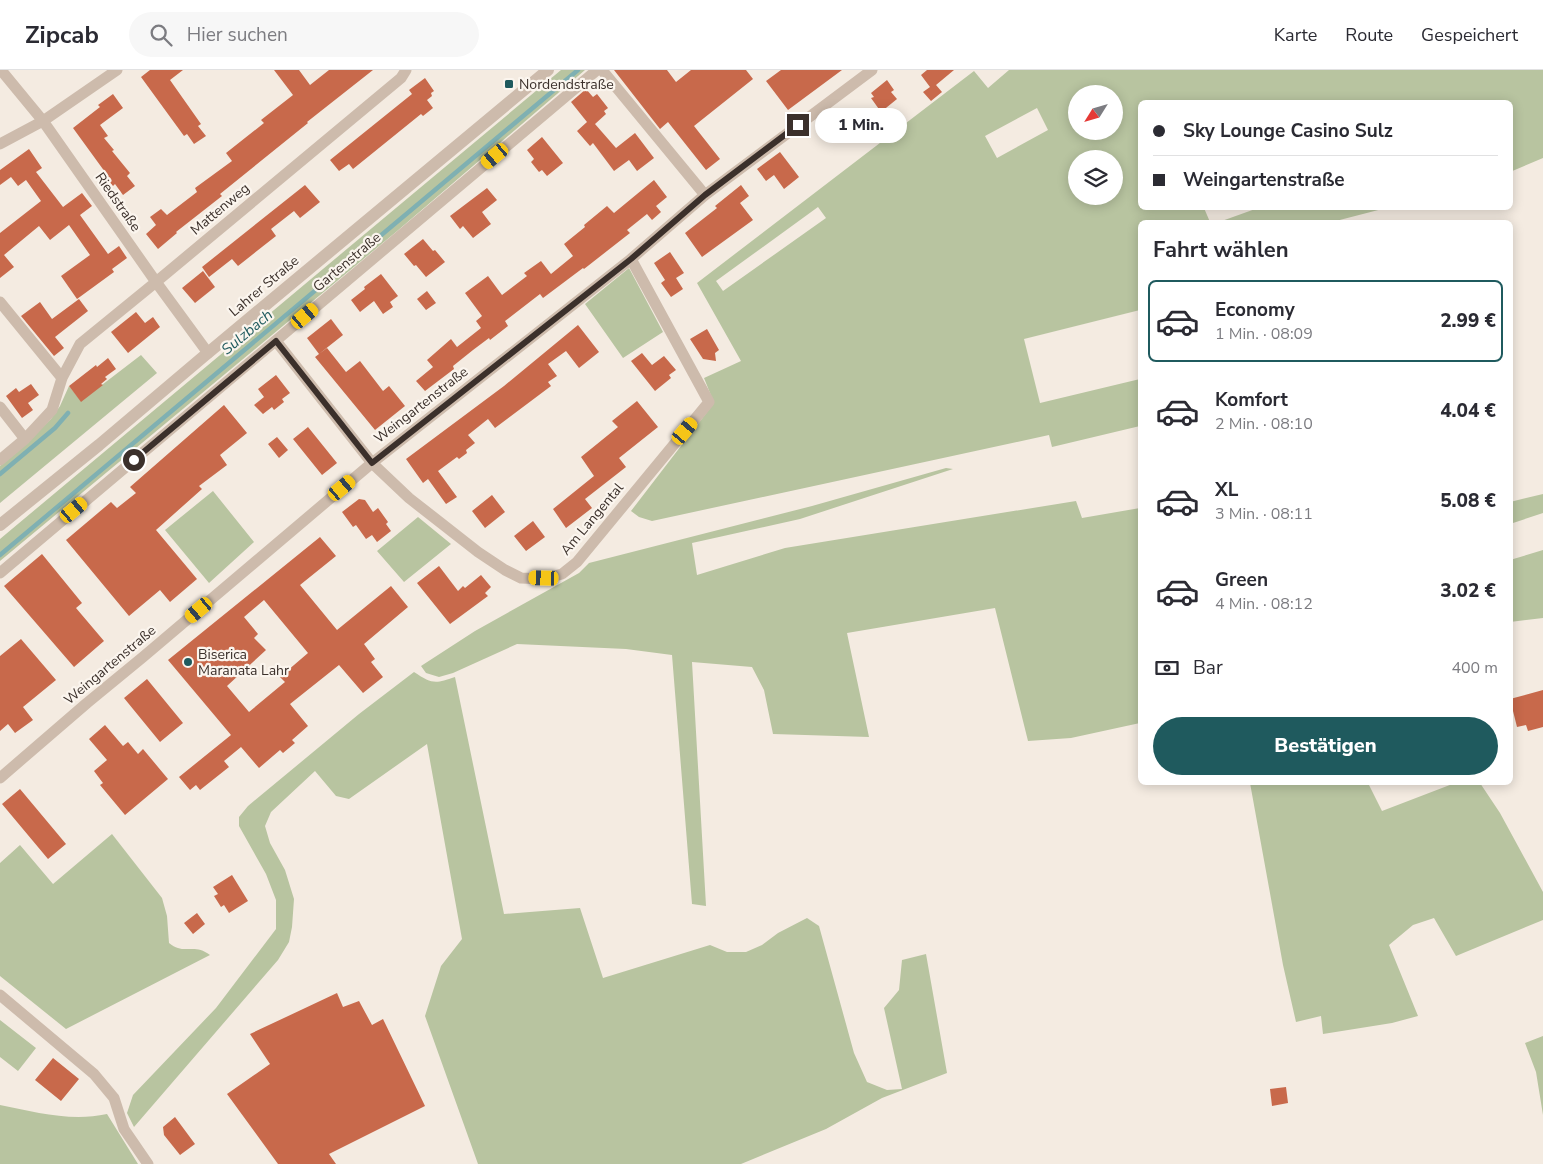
<!DOCTYPE html>
<html lang="de">
<head>
<meta charset="utf-8">
<style>
  :root { --surface:#fff; --page:#f7f7f7; --text:#2b2b33; --muted:#7c7c81; --line:#e1e1e2; --accent:#1f5a5e }
  body { margin:0; font-family:"Nunito Sans",sans-serif; background:var(--page); color:var(--text); height:100vh; display:flex; flex-direction:column; font-size:19px; white-space:nowrap }
  * { box-sizing:border-box; margin:0 }
  p { font-size:16px; color:var(--muted) }
  .icon { flex:none; width:28px; height:28px; fill:none; stroke:currentColor; stroke-width:2; stroke-linecap:round; stroke-linejoin:round }
  .map { position:relative; flex:1; overflow:hidden }
  .panel { position:absolute; left:1138px; top:150px; width:375px; height:565px; display:flex; flex-direction:column; background:var(--surface); border-radius:8px; box-shadow:0 2px 12px #0003 }
  .panel>* { flex:none }
  .banner { position:absolute; left:1138px; top:30px; width:375px; height:110px; border-radius:8px; box-shadow:0 2px 12px #0003; display:grid; align-content:center; height:110px; padding:0 15px; background:var(--surface) }
  .needle { width:32px; rotate:233deg }
  .fabs { position:absolute; left:1068px; top:15px; display:grid; gap:10px }
  .fabs a { display:grid; place-items:center; width:55px; height:55px; border-radius:50%; background:var(--surface); box-shadow:0 2px 12px #0003; font-size:25px }
  .end { position:absolute; width:22px; height:22px; margin:-11px; border:6px solid #3b302b; background:#fff; box-shadow:0 0 0 2px #fff }
  .from { border-radius:50% }
  .bubble { position:absolute; height:35px; border-radius:18px; background:var(--surface); box-shadow:0 2px 12px #0003; font-size:16px; font-weight:800; line-height:35px; text-align:center }
  .car { position:absolute; width:15px; height:30px; margin:-15px -8px; border-radius:6px; box-shadow:0 0 4px 1px #0007; background:linear-gradient(#f5c518 24%,#345 0 40%,#f5c518 0 76%,#345 0 86%,#f5c518 0) }
  .banner b { display:flex; align-items:center; gap:18px; height:48px; font-size:19px }
  .banner b+b { border-top:1px solid var(--line) }
  .banner i { width:12px; height:12px; background:var(--text) }
  ul { padding:0; list-style:none }
  li { display:flex; align-items:center; gap:15px; height:82px; margin:0 10px 8px; padding:0 5px; border:2px solid transparent; border-radius:8px }
  li div { flex:1 }
  li b { display:block; font-size:19px }
  li em { font-style:normal; font-weight:800 }
  li.current { border-color:var(--accent) }
  li>.icon { width:45px; height:45px; stroke-width:1.5 }
  h2 { padding:0 15px; font-size:22px; line-height:60px }
  .pay { display:flex; align-items:center; gap:12px; height:55px; padding:0 15px; font-size:19px }
  .pay p { margin-inline-start:auto }
  .button { display:flex; gap:10px; margin-top:auto; padding:10px 15px }
  .button a { flex:1; height:58px; border-radius:30px; background:var(--accent); color:#fff; font-size:20px; font-weight:800; line-height:58px; text-align:center }
  header { display:flex; align-items:center; gap:30px; box-sizing:border-box; height:70px; padding:0 25px; background:var(--surface); border-bottom:1px solid var(--line) }
  header strong { font-size:24px }
  nav { display:flex; gap:28px; margin-inline-start:auto; font-size:18px }
  .search { width:350px; height:45px; background:var(--page); display:flex; align-items:center; gap:12px; box-sizing:border-box; padding:0 18px; border-radius:28px; color:var(--muted); font-size:19px }
  .map>svg:first-child { display:block }
  .green { fill:#b8c4a0; fill-rule:evenodd }
  .lines { fill:none; stroke-linecap:round; stroke-linejoin:round }
  .stream { stroke:#7fb0b2; stroke-width:4.5 }
  .building { fill:#c8694b; fill-rule:evenodd }
  .minor { stroke:#cdbbac; stroke-width:11 }
  .tertiary { stroke:#cdbbac; stroke-width:12 }
  .route { stroke:#3b302b; stroke-width:6 }
  .poi-dot { fill:#1f5a5e; stroke:#fbf5ee; stroke-width:2 }
  .labels { text-anchor:middle; dominant-baseline:central; stroke-width:4.5; stroke-linejoin:round; paint-order:stroke }
  .poi-label { font-size:14px; fill:#3b302b; stroke:#fbf5ee; text-anchor:start }
  .street-label { font-size:14px; fill:#3b302b; stroke:#fbf5ee }
  .water-label { font-size:15px; font-style:italic; fill:#1f5a5e; stroke:#fbf5ee }
</style>
</head>
<body>
<header>
<strong>Zipcab</strong>
<div class="search"><svg class="icon" aria-label="search" viewBox="0 0 24 24"><circle cx="10" cy="10" r="6"/><path d="M15 15l6 6"/></svg>Hier suchen</div>
<nav><a>Karte</a><a>Route</a><a>Gespeichert</a></nav>
</header>
<div class="map">
<svg width="1543" height="1094" viewBox="0 0 1543 1094">
  <rect width="100%" height="100%" fill="#f4ebe1"/>
  <path class="green" d="M561,0H585L396,162L0,491V469Z
    M1009,0H1543V88L1510,102V32H1140V138H1204L1210,152H1140V240L1024,269L1040,333L1140,309V356L1052,377L1049,365L652,451L639,447L631,441L714,333L704,308L741,291L697,213L974,1L988,18ZM1076,24H1114V61H1076ZM1037,38L1048,60L997,88L985,66ZM1076,89H1114V126H1076ZM818,137L826,148L723,221L716,211Z
    M1258,138H1386L1332,152H1219Z
    M629,198L663,262L623,288L585,234Z
    M141,285L157,303L0,433V396L51,349L60,336L69,316L81,331Z
    M946,398L953,399L800,449L692,473L697,505L785,478L1076,431L1082,448L1140,438V653L1071,668L1028,671L995,538L847,563L869,667L773,664L764,620L752,597L692,592L706,836L692,834L672,585L626,579L517,574L453,603L439,607L426,603L421,596L475,561L579,503L589,493L812,436Z
    M213,421L254,472L209,513L165,460Z
    M1543,424V443L1510,454V432Z
    M418,447L451,474L404,512L377,481Z
    M1543,480V548L1510,552V490Z
    M414,602C432,614 435,614 455,607L504,844L580,838L603,908L710,875L727,882H746L762,875L778,863L807,848L819,856L854,983L867,1012L887,1020L902,1019L884,938L899,920L902,890L926,884L947,1003L882,1028L826,1059L741,1094H478L425,946L441,896L462,869L427,674L349,729L336,726L315,701L271,742L265,756L270,773L285,800L294,829L292,857L289,872L278,890L134,1057L127,1043L133,1025L216,938L276,859V830L266,804L239,756V747L248,736L359,644Z
    M1250,713H1368L1382,741L1455,713H1480L1500,743L1543,822V850L1456,886L1434,848L1413,855L1389,875L1418,946L1392,953L1323,964L1321,946L1296,952L1283,895Z
    M112,764L162,828L167,846L169,873C185,886 193,872 210,885L66,959L0,906V793L20,775L53,814Z
    M0,950L36,978L18,1001L0,987Z
    M1543,966V1045L1536,1002L1525,973Z
    M0,1035C35,1042 71,1052 107,1044L138,1094H0Z"/>
  <g class="lines">
    <path class="stream" d="M0,404L55,358L68,343
      M0,485L578,0"/>
  </g>
  <path class="building" d="M150,0H183L170,10L201,54L198,56L206,66L194,74L187,64L184,66L141,7Z
    M274,0H299L310,15L329,0H373L307,52L308,53L220,124L222,126L176,162L177,163L158,179L146,164L156,155L150,147L161,139L167,145L197,122L195,118L232,91L226,83L264,53L261,50L293,25Z
    M614,0H667L676,12L691,0H746L753,9L694,56L720,89L706,100L668,52L660,59Z
    M781,0H842L788,40L766,11Z
    M927,0H954L936,15L942,22L931,31L923,22L930,17L921,5Z
    M425,8L434,21L431,23L432,26L427,30L433,38L423,46L421,44L353,99L349,94L339,101L330,90L412,24L409,20Z
    M887,10L894,20L891,22L897,29L881,42L871,28L874,27L871,23Z
    M586,19L593,27L597,24L608,38L604,41L606,44L595,54L616,78L635,63L654,88L637,101L629,90L614,101L593,73L590,76L577,61L587,52L571,32Z
    M113,24L123,38L100,55L108,66L104,68L114,80L112,81L130,103L127,106L135,116L123,125L115,114L113,116L103,104L105,102L73,58L100,37L98,35Z
    M834,41L847,58L829,71L820,60L824,57L820,52Z
    M542,67L563,93L547,106L542,100L539,102L531,92L534,89L527,80Z
    M29,79L42,98L36,102L63,137L82,123L92,136L80,145L108,184L119,176L127,188L112,199L114,202L77,229L61,206L90,185L69,155L50,170L39,156L4,185L14,197L0,208V163L41,131L26,110L18,116L11,107L0,115V100Z
    M780,82L799,107L784,119L774,105L766,111L757,99Z
    M654,110L667,127L656,136L661,142L652,150L647,144L627,160L630,163L584,199L583,198L543,228L540,224L505,251L508,256L490,270L489,268L473,280L453,296L454,299L425,321L416,311L433,297L427,290L451,269L457,277L481,258L476,251L482,246L465,223L488,206L502,225L527,206L524,203L541,191L551,204L573,186L564,174L585,157L584,155L607,136L614,143Z
    M305,115L320,132L300,148L294,141L271,159L276,166L238,196L232,189L209,207L202,197Z
    M741,115L749,126L740,133L753,150L702,187L685,163L717,138L715,136Z
    M487,118L497,130L482,142L491,154L473,168L463,156L460,159L450,146Z
    M423,169L433,181L435,180L445,192L426,207L416,195L414,196L404,184Z
    M670,182L684,203L676,208L683,219L671,227L661,213L665,210L654,193Z
    M203,201L215,217L195,233L182,218Z
    M381,204L398,226L390,232L393,237L383,244L374,231L360,242L351,230L365,219L364,217Z
    M427,221L436,233L426,240L417,229Z
    M79,229L88,241L55,267L64,278L54,286L21,246L40,232L52,249Z
    M136,242L145,253L153,247L160,257L128,283L111,262Z
    M331,249L343,265L319,284L307,268Z
    M578,255L599,282L579,298L566,281L548,294L557,306L548,312L551,316L495,358L488,349L468,365L475,373L466,380L467,383L459,389L457,387L438,401L457,427L446,434L428,409L423,413L406,389L504,316Z
    M707,259L719,280L715,283L716,291L703,289L690,269Z
    M327,278L346,302L360,291L383,321L389,316L405,336L375,360L315,287Z
    M642,283L652,295L664,286L676,300L669,305L671,308L655,321L631,291Z
    M108,288L116,299L105,307L107,309L101,314L103,315L81,332L69,316L96,295L97,297Z
    M276,305L290,323L282,329L284,332L274,340L272,337L263,344L254,335L264,327L258,319Z
    M31,314L39,325L28,333L33,340L22,348L6,326L16,318L19,322Z
    M637,331L658,357L619,388L626,397L585,429L592,438L566,458L553,439L594,406L581,387L618,357L612,351Z
    M224,335L247,363L220,385L227,395L199,416L202,419L156,460L197,509L170,532L160,520L129,546L66,470L111,432L117,438L136,423L130,417Z
    M308,357L337,393L322,405L293,369Z
    M277,367L288,380L279,388L268,374Z
    M492,425L505,442L485,458L472,441Z
    M359,429L365,430L373,442L378,438L388,452L386,454L391,461L377,472L372,465L366,469L356,455L353,457L342,442Z
    M533,451L545,467L526,481L514,466Z
    M320,467L336,486L300,515L337,560L391,516L408,537L364,574L375,589L371,592L383,607L363,623L339,595L290,634L308,656L292,670L295,673L283,683L280,680L259,698L241,677L224,691L229,697L200,720L196,715L190,720L179,707L231,665L168,590ZM264,530L308,583L280,607L285,612L249,642L227,616L266,580L254,568L258,564L244,547Z
    M42,484L82,533L76,538L104,571L74,597L4,516Z
    M439,496L458,521L463,516L465,518L481,505L491,517L485,523L488,526L450,554L417,513Z
    M21,569L56,610L23,637L33,650L15,663L8,654L0,661V586Z
    M147,609L183,653L160,672L124,628Z
    M1543,620V657L1528,661L1526,655L1517,657L1510,629Z
    M105,655L123,676L128,672L138,684L143,679L168,709L125,745L100,715L103,713L94,701L107,690L89,669Z
    M20,719L66,774L48,789L2,734Z
    M232,805L248,831L229,843L224,835L221,837L214,826L218,824L213,817Z
    M197,843L205,854L193,864L184,853Z
    M337,923L343,937L359,931L372,955L383,949L425,1036L329,1084L336,1094H278L227,1024L270,994L250,964Z
    M53,988L79,1009L61,1031L35,1010Z
    M1286,1017L1288,1033L1272,1036L1270,1019Z
    M175,1047L195,1074L180,1085L164,1065L163,1057Z"/>
  <g class="lines">
    <path class="minor" d="M1,0L43,51L156,212L208,283
      M602,0L705,125
      M0,74L43,51L117,0
      M0,232L62,308
      M276,271L372,393L409,428L478,482L505,500L521,508L544,509L562,504L577,492L709,332L631,189
      M0,337L25,369
      M0,390L25,369L52,340L62,308L80,274L156,212L401,8L406,0
      M0,503L597,0
      M0,708L87,633L143,587L372,393L631,189L705,125L872,0
      M0,925L94,1004L114,1028L124,1059L148,1094"/>
    <path class="tertiary" d="M0,455L99,375L203,287L548,0"/>
  </g>
  <g class="lines">
    <path class="route" d="M134,390L276,271L372,393L631,189L705,125L798,55"/>
  </g>
  <g class="poi-dot">
    <rect x="504" y="9" width="10" height="10" rx="2.5"/>
    <circle cx="188" cy="592" r="5"/>
  </g>
  <g class="labels">
    <g class="poi-label">
      <text x="519" y="14">Nordendstraße</text>
      <text x="198" y="584">Biserica<tspan x="198" dy="16">Maranata Lahr</tspan></text>
    </g>
    <g class="street-label">
      <text transform="translate(118 132) rotate(55)">Riedstraße</text>
      <text transform="translate(220 139) rotate(-40)">Mattenweg</text>
      <text transform="translate(347 192) rotate(-40)">Gartenstraße</text>
      <text transform="translate(264 216) rotate(-40)">Lahrer Straße</text>
      <text transform="translate(421 335) rotate(-38)">Weingartenstraße</text>
      <text transform="translate(592 449) rotate(-50)">Am Langental</text>
      <text transform="translate(110 595) rotate(-40)">Weingartenstraße</text>
    </g>
    <g class="water-label">
      <text transform="translate(247 262) rotate(-40)">Sulzbach</text>
    </g>
  </g>
</svg>
<div class="fabs">
<a><svg class="needle" viewBox="-14 -14 28 28"><path d="M0-13l5 13h-10z" fill="#e53935"/><path d="M0 13l5-13h-10z" fill="#7c7c81"/></svg></a>
<a><svg class="icon" aria-label="layers" viewBox="0 0 24 24"><path d="M12 4l9 5-9 5-9-5zM3 14l9 5 9-5"/></svg></a>
</div>
<i class="end from" style="left:134px;top:390px"></i>
<i class="end" style="left:798px;top:55px"></i>
<div class="bubble" style="left:815px;top:38px;width:92px">1 Min.</div>
<i class="car" style="left:495px;top:86px;rotate:230deg"></i>
<i class="car" style="left:305px;top:246px;rotate:50deg"></i>
<i class="car" style="left:685px;top:361px;rotate:40deg"></i>
<i class="car" style="left:342px;top:418px;rotate:50deg"></i>
<i class="car" style="left:74px;top:440px;rotate:50deg"></i>
<i class="car" style="left:544px;top:508px;rotate:272deg"></i>
<i class="car" style="left:199px;top:540px;rotate:230deg"></i>
<div class="banner">
<b><i class="from"></i>Sky Lounge Casino Sulz</b>
<b><i></i>Weingartenstraße</b>
</div>
<section class="panel">
<h2>Fahrt wählen</h2>
<ul>
<li class="current"><svg class="icon" aria-label="car" viewBox="0 0 24 24"><path d="M5 17H2v-5l4-1 3-4h7l3 4 3 1v5h-3M9 17h6M6 11h13"/><circle cx="7" cy="17" r="2"/><circle cx="17" cy="17" r="2"/></svg><div><b>Economy</b><p>1 Min. · 08:09</p></div><em>2.99 €</em></li>
<li><svg class="icon" aria-label="car" viewBox="0 0 24 24"><path d="M5 17H2v-5l4-1 3-4h7l3 4 3 1v5h-3M9 17h6M6 11h13"/><circle cx="7" cy="17" r="2"/><circle cx="17" cy="17" r="2"/></svg><div><b>Komfort</b><p>2 Min. · 08:10</p></div><em>4.04 €</em></li>
<li><svg class="icon" aria-label="car" viewBox="0 0 24 24"><path d="M5 17H2v-5l4-1 3-4h7l3 4 3 1v5h-3M9 17h6M6 11h13"/><circle cx="7" cy="17" r="2"/><circle cx="17" cy="17" r="2"/></svg><div><b>XL</b><p>3 Min. · 08:11</p></div><em>5.08 €</em></li>
<li><svg class="icon" aria-label="car" viewBox="0 0 24 24"><path d="M5 17H2v-5l4-1 3-4h7l3 4 3 1v5h-3M9 17h6M6 11h13"/><circle cx="7" cy="17" r="2"/><circle cx="17" cy="17" r="2"/></svg><div><b>Green</b><p>4 Min. · 08:12</p></div><em>3.02 €</em></li>
</ul>
<div class="pay"><svg class="icon" aria-label="cash" viewBox="0 0 24 24"><path d="M3 7h18v10H3z"/><circle cx="12" cy="12" r="2"/></svg>Bar<p>400 m</p></div>
<div class="button"><a>Bestätigen</a></div>
</section>
</div>
</body>
</html>
